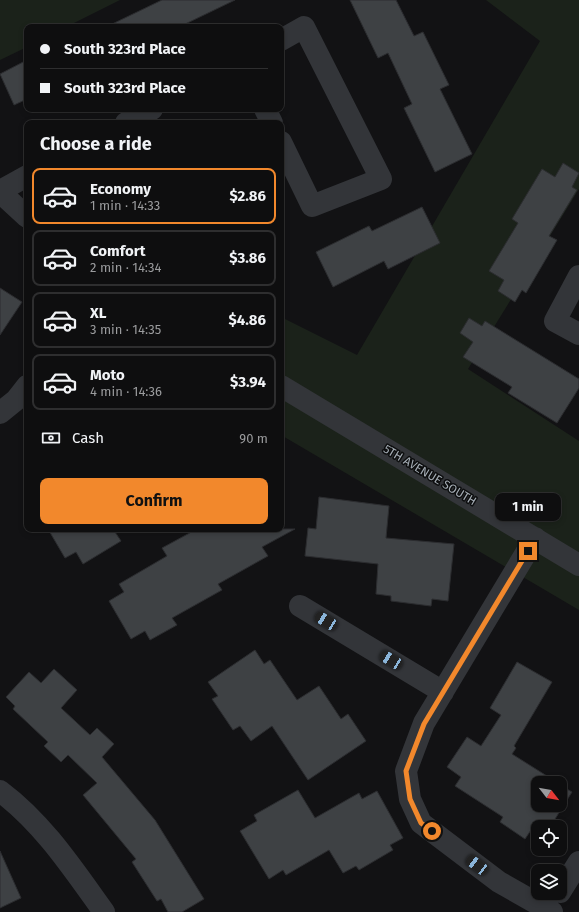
<!DOCTYPE html>
<html lang="en">
<head>
<meta charset="utf-8">
<style>
  :root { --surface:#0e0e0f; --page:#1c1c1d; --text:#f1f3f6; --muted:#9b9c9e; --line:#2e2e2f; --accent:#f2882c }
  body { margin:0; font-family:"Fira Sans",sans-serif; background:var(--page); color:var(--text); height:100vh; display:flex; flex-direction:column; font-size:15px; white-space:nowrap }
  * { box-sizing:border-box; margin:0 }
  p { font-size:13px; color:var(--muted) }
  .icon { flex:none; width:22px; height:22px; fill:none; stroke:currentColor; stroke-width:2; stroke-linecap:round; stroke-linejoin:round }
  .map { position:relative; flex:1; overflow:hidden }
  .drawer { position:absolute; left:24px; top:120px; width:260px; height:412px; display:flex; flex-direction:column; background:var(--surface); border-radius:8px; box-shadow:0 2px 6px #0003,0 0 0 1px var(--line) }
  .drawer>* { flex:none }
  .guide { position:absolute; left:24px; top:24px; width:260px; height:88px; border-radius:8px; box-shadow:0 2px 6px #0003,0 0 0 1px var(--line); display:grid; align-content:center; height:88px; padding:0 16px; background:var(--surface) }
  .needle { width:26px; rotate:121deg }
  .fabs { position:absolute; left:531px; top:776px; display:grid; gap:8px }
  .fabs a { display:grid; place-items:center; width:36px; height:36px; border-radius:8px; background:var(--surface); box-shadow:0 2px 6px #0003,0 0 0 1px var(--line); font-size:20px }
  .end { position:absolute; width:18px; height:18px; margin:-9px; border:5px solid #f2882c; background:#111; box-shadow:0 0 0 2px #111 }
  .from { border-radius:50% }
  .bubble { position:absolute; height:28px; border-radius:8px; background:var(--surface); box-shadow:0 2px 6px #0003,0 0 0 1px var(--line); font-size:13px; font-weight:700; line-height:28px; text-align:center }
  .car { position:absolute; width:12px; height:24px; margin:-12px -6px; border-radius:5px; box-shadow:0 0 3px 1px #0007; background:linear-gradient(#222 24%,#8ab4d8 0 40%,#222 0 76%,#8ab4d8 0 86%,#222 0) }
  .guide b { display:flex; align-items:center; gap:14px; height:38px; font-size:15px }
  .guide b+b { border-top:1px solid var(--line) }
  .guide i { width:10px; height:10px; background:var(--text) }
  ul { padding:0; list-style:none }
  li { display:flex; align-items:center; gap:12px; height:56px; margin:0 8px 6px; padding:0 8px; border:2px solid var(--line); border-radius:8px }
  li div { flex:1 }
  li b { display:block; font-size:15px }
  li em { font-style:normal; font-weight:700 }
  li.on { border-color:var(--accent) }
  li>.icon { width:36px; height:36px; stroke-width:1.5 }
  h2 { padding:0 16px; font-size:18px; line-height:48px }
  .pay { display:flex; align-items:center; gap:10px; height:44px; padding:0 16px; font-size:15px }
  .pay p { margin-inline-start:auto }
  .primary-button { display:flex; gap:8px; margin-top:auto; padding:8px 16px }
  .primary-button a { flex:1; height:46px; border-radius:8px; background:var(--accent); color:#111; font-size:16px; font-weight:700; line-height:46px; text-align:center }
  .map>svg:first-child { display:block }
  .green { fill:#1b221a }
  .building { fill:#3e4144; stroke:#2c2d30 }
  .lines { fill:none; stroke-linecap:round; stroke-linejoin:round }
  .minor { stroke:#333539; stroke-width:22 }
  .route { stroke:#f2882c; stroke-width:5 }
  .labels { text-anchor:middle; dominant-baseline:central; stroke-width:3; stroke-linejoin:round; paint-order:stroke }
  .street-label { font-size:12px; fill:#a4acb4; stroke:#0d0e0f }
</style>
</head>
<body>
<div class="map">
<svg width="579" height="912" viewBox="0 0 579 912">
  <rect width="100%" height="100%" fill="#121214"/>
  <path class="green" d="M0,0H120L66,27H27V47L0,60Z
    M486,0H579V189L468,369L579,441V610L281,435V317L357,355L540,41Z"/>
  <path class="building" d="M162,0H235L179,27H106Z
    M350,0H396L414,36L423,32L449,85L440,89L472,154L435,172L404,108L412,104L388,53L378,58Z
    M27,60V99L14,105L0,74Z
    M563,163L579,173L572,187L577,190L549,236L557,240L526,293L522,290L515,302L498,291L504,280L489,271L518,223L512,219L542,169L555,177Z
    M422,207L440,243L388,269L384,261L333,287L316,252L369,226L372,231Z
    M0,288L22,302L0,335Z
    M469,318L482,326L485,321L579,379V388L557,423L508,393L512,387L463,357L473,342L460,333Z
    M319,497L389,506L386,538L454,544L448,601L432,599L431,606L391,601V596L376,594L378,564L305,556L308,528L316,529Z
    M48,529H113L121,541L83,564L76,552L65,558Z
    M197,529H295L262,547L268,556L218,584L222,590L172,618L177,625L150,640L145,631L131,639L109,601L124,592L119,584L167,556L162,548Z
    M255,650L264,664L270,660L297,700L319,686L341,719L348,714L366,741L308,780L272,726L251,741L240,726L233,730L212,699L218,696L208,682Z
    M517,662L552,682L514,746L516,748L512,754L558,783H538V805H560V785L572,792L550,827H538V834L531,830L525,839L500,822L503,817L455,786L461,777L447,767L467,737L481,746L501,715L490,708Z
    M54,669L77,690L61,708L90,735L97,728L114,744L102,757L155,820L204,899L182,912H168L161,899L157,901L132,862L136,859L83,795L97,783L68,755L61,762L44,746L48,742L13,709L15,706L6,697L29,672L41,683Z
    M298,790L315,818L359,793L362,799L377,791L403,838L390,845L393,850L359,870L356,866L343,873L329,850L286,875L283,870L269,879L240,831L257,821L254,815Z
    M0,851L21,898L0,908Z"/>
  <g class="lines">
    <path class="minor" d="M281,40L304,27L381,179L312,206L281,142
      M265,109L272,123
      M126,123L152,109
      M0,191L27,176
      M0,192L27,217
      M579,276L555,321L579,334
      M281,386L579,565
      M0,413L16,400L27,386
      M535,538L424,723L406,771L410,799L421,823L499,882L552,912
      M300,606L443,692
      M0,791C43,823 73,869 104,912
      M560,892L579,862"/>
  </g>
  <g class="lines">
    <path class="route" d="M432,831L421,823L410,799L406,771L424,724L528,551"/>
  </g>
  <g class="labels">
    <g class="street-label">
      <text transform="translate(430 475) rotate(31)">5TH AVENUE SOUTH</text>
    </g>
  </g>
</svg>
<div class="fabs">
<a><svg class="needle" viewBox="-14 -14 28 28"><path d="M0-13l5 13h-10z" fill="#e53935"/><path d="M0 13l5-13h-10z" fill="#9b9c9e"/></svg></a>
<a><svg class="icon" aria-label="locate" viewBox="0 0 24 24"><circle cx="12" cy="12" r="6"/><path d="M12 2v4M12 18v4M2 12h4M18 12h4"/></svg></a>
<a><svg class="icon" aria-label="layers" viewBox="0 0 24 24"><path d="M12 4l9 5-9 5-9-5zM3 14l9 5 9-5"/></svg></a>
</div>
<i class="end from" style="left:432px;top:831px"></i>
<i class="end" style="left:528px;top:551px"></i>
<div class="bubble" style="left:495px;top:493px;width:66px">1 min</div>
<i class="car" style="left:326px;top:621px;rotate:301deg"></i>
<i class="car" style="left:391px;top:660px;rotate:301deg"></i>
<i class="car" style="left:477px;top:865px;rotate:307deg"></i>
<div class="guide">
<b><i class="from"></i>South 323rd Place</b>
<b><i></i>South 323rd Place</b>
</div>
<section class="drawer">
<h2>Choose a ride</h2>
<ul>
<li class="on"><svg class="icon" aria-label="car" viewBox="0 0 24 24"><path d="M5 17H2v-5l4-1 3-4h7l3 4 3 1v5h-3M9 17h6M6 11h13"/><circle cx="7" cy="17" r="2"/><circle cx="17" cy="17" r="2"/></svg><div><b>Economy</b><p>1 min · 14:33</p></div><em>$2.86</em></li>
<li><svg class="icon" aria-label="car" viewBox="0 0 24 24"><path d="M5 17H2v-5l4-1 3-4h7l3 4 3 1v5h-3M9 17h6M6 11h13"/><circle cx="7" cy="17" r="2"/><circle cx="17" cy="17" r="2"/></svg><div><b>Comfort</b><p>2 min · 14:34</p></div><em>$3.86</em></li>
<li><svg class="icon" aria-label="car" viewBox="0 0 24 24"><path d="M5 17H2v-5l4-1 3-4h7l3 4 3 1v5h-3M9 17h6M6 11h13"/><circle cx="7" cy="17" r="2"/><circle cx="17" cy="17" r="2"/></svg><div><b>XL</b><p>3 min · 14:35</p></div><em>$4.86</em></li>
<li><svg class="icon" aria-label="car" viewBox="0 0 24 24"><path d="M5 17H2v-5l4-1 3-4h7l3 4 3 1v5h-3M9 17h6M6 11h13"/><circle cx="7" cy="17" r="2"/><circle cx="17" cy="17" r="2"/></svg><div><b>Moto</b><p>4 min · 14:36</p></div><em>$3.94</em></li>
</ul>
<div class="pay"><svg class="icon" aria-label="cash" viewBox="0 0 24 24"><path d="M3 7h18v10H3z"/><circle cx="12" cy="12" r="2"/></svg>Cash<p>90 m</p></div>
<div class="primary-button"><a>Confirm</a></div>
</section>
</div>
</body>
</html>
